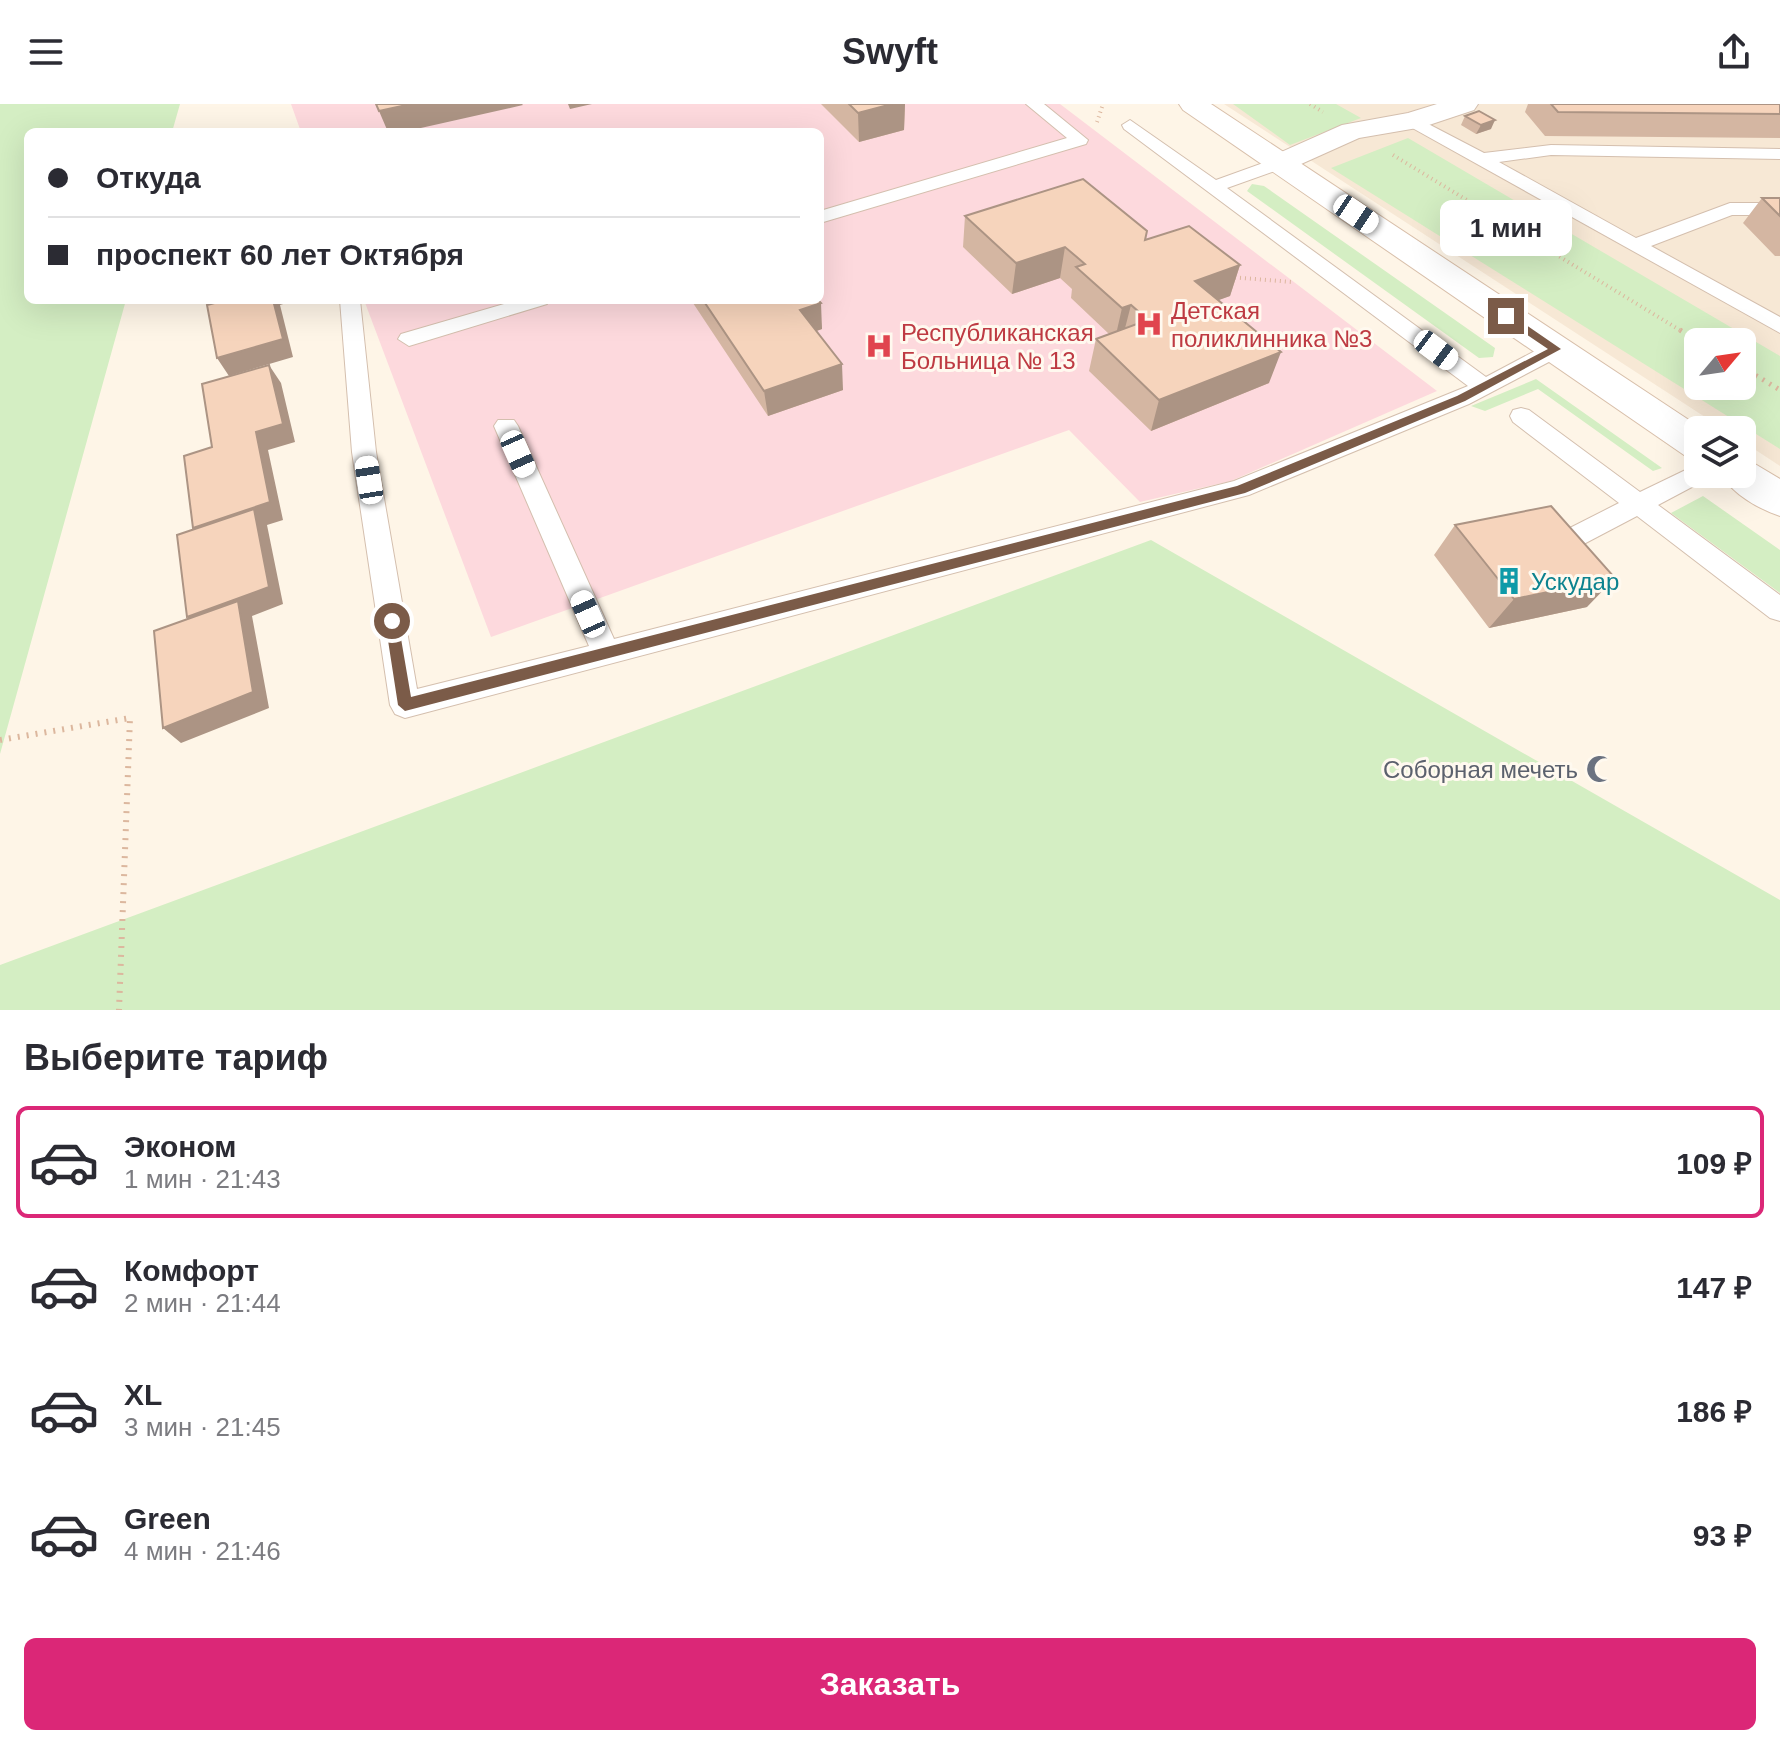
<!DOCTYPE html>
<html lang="ru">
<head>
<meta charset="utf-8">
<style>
  :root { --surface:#fff; --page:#f7f7f7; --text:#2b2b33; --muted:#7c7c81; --line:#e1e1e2; --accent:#db2777 }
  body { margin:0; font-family:Arial,sans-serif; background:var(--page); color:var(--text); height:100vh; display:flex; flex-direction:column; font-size:30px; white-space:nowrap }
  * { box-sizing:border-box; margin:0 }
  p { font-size:26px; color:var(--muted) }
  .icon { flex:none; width:44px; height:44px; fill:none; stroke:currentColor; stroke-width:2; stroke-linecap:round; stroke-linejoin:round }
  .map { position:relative; height:906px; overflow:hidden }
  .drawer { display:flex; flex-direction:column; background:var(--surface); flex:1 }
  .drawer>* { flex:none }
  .hud { position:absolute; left:24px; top:24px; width:800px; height:176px; border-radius:12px; box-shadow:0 8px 32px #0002; display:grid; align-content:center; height:176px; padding:0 24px; background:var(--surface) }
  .needle { width:52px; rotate:61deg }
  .controls { position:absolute; left:1684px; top:224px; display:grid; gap:16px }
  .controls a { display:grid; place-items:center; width:72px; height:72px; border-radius:12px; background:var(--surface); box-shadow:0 8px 32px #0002; font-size:40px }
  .end { position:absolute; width:36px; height:36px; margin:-18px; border:10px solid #7b5b48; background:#fff; box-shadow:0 0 0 4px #fff }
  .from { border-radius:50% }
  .bubble { position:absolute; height:56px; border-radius:12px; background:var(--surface); box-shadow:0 8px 32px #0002; font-size:26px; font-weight:700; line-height:56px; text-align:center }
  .car { position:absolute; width:24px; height:48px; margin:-24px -12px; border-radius:10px; box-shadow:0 0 6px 2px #0007; background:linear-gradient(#fff 24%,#345 0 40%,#fff 0 76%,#345 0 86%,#fff 0) }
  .hud b { display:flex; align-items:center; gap:28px; height:76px; font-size:30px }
  .hud b+b { border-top:2px solid var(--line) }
  .hud i { width:20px; height:20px; background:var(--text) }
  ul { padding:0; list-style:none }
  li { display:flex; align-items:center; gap:24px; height:112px; margin:0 16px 12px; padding:0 8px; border:4px solid transparent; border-radius:12px }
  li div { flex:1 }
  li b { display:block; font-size:30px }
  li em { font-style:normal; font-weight:700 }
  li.on { border-color:var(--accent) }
  li>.icon { width:72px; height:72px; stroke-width:1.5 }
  h2 { padding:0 24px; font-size:36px; line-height:96px }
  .button { display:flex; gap:16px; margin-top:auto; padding:16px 24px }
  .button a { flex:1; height:92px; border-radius:12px; background:var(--accent); color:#fff; font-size:32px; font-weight:700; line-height:92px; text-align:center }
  header { display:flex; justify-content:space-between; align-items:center; height:104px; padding:0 24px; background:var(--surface); font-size:36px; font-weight:700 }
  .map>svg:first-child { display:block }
  .residential { fill:#f7e8d5; fill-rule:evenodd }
  .medical { fill:#fdd9dd }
  .green { fill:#d4eec3; fill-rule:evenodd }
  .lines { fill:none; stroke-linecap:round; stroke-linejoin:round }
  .lane-casing { stroke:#d4bfae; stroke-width:2 }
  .street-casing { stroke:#d4bfae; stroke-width:2 }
  .secondary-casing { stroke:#d8bfaa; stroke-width:2 }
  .path-far2 { stroke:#dcb79e; stroke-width:4; stroke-dasharray:1 4; stroke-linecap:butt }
  .path-far1 { stroke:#dcb79e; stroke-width:5; stroke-dasharray:2 6; stroke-linecap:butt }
  .path { stroke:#dcb79e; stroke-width:6; stroke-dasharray:2 7; stroke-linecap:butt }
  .lane { fill:#fff; fill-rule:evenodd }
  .street { fill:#fff; fill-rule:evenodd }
  .secondary { fill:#fff; fill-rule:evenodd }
  .wall { fill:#d4b6a2 }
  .shaded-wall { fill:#ac9484 }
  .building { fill:#f6d4bc; stroke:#ac9484; stroke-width:2 }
  .route { fill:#7b5b48 }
  .labels { text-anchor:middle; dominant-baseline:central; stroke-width:6; stroke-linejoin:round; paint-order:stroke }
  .health-label { font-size:24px; fill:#be3a42; stroke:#fff9ef; text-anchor:start }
  .culture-label { font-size:24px; fill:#0d838f; stroke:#fff9ef; text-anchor:start }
  .worship-label { font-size:24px; fill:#5b616d; stroke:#fff9ef; text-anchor:end }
</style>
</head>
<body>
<header><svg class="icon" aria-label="menu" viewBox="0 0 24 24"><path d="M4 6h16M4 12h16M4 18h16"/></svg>Swyft<svg class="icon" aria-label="share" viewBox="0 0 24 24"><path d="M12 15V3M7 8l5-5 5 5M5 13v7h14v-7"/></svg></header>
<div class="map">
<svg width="1780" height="906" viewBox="0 0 1780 906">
  <rect width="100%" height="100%" fill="#fef5e7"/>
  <path class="residential" d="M1224,0H1780V362L1742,337V326H1725ZM1698,238H1742V282H1698Z"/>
  <path class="medical" d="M291,0H1060L1437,287L1231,377L1140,398L1069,326L491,533L364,196H820V28H301Z"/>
  <path class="green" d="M0,0H180L172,28H28V196H126L0,650Z
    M1233,0H1336L1361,14L1290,41Z
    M1408,34L1780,252V345L1331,64ZM1698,238H1742V282H1698Z
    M1252,80L1264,82L1495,244L1493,253L1479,254L1247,87Z
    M1536,275L1662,364L1653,367L1538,285L1485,307L1471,302Z
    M1703,392L1780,446V489L1671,409Z
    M1151,436L1780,796V906H0V861Z"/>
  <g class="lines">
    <g class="lane-casing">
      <path id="lane" d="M1026,0H1044L1088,36L1086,40L820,119V107L1067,34Z
        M1413,12L1484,49L1551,41L1780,45V55L1551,51L1499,58L1636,134L1730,99H1780V111H1732L1651,142L1780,213V229L1407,21L1405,17Z
        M1130,16L1216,76L1274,55H1286L1289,59L1286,63L1227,84L1486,273L1548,240H1564L1567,245L1564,250L1469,300L1249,391L405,614L395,610L390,601L352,348L340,196H360L376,348L417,585L589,542L494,322L498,316H514L518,322L614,535L1234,377L1468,282L1124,25L1122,21Z
        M518,196H550L547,200L409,242L398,235L401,230Z
        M1521,304L1529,306L1640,388L1698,360V370H1710L1707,375L1658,401L1780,491V517L1770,514L1637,412L1578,443L1569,446L1560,443L1556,436L1560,429L1619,399L1513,318L1510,312L1513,306Z"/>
    </g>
    <g class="street-casing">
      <path id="street" d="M1437,0H1478L1474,6L1423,23L1359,34L1290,65L1280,68L1270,65L1265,59L1270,53L1342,21L1408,9Z"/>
    </g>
    <g class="secondary-casing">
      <path id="secondary" d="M1179,0H1211L1704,326H1698V355L1684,351L1183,6Z
        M1742,355L1755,360L1780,375V412C1759,405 1732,390 1721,370H1742Z"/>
    </g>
    <path class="path-far2" d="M1310,0L1323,8
      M1097,18L1103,0
      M1393,51L1683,228
      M1230,173L1292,178"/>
    <path class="path-far1" d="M1680,226L1700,238
      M1742,263L1780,286"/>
    <path class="path" d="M0,636L130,614L119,906"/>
    <use href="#lane" class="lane"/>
    <use href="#street" class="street"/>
    <use href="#secondary" class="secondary"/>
  </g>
  <path class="wall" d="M821,0H905L904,26L859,38Z
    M1528,0H1780V34L1545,32L1525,8Z
    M1465,12L1491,25L1476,30L1461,21Z
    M1762,94H1780V152H1775L1743,119Z
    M965,112L1145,136L1240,161L1230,192L1218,196L1269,279L1151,327L1089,267L1096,235L1109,230L1071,194L1072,185L1060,174L1012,190L963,143Z
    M691,196H818L822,225L816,227L843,286L768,312Z
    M1455,421L1587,503L1489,524L1434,451Z"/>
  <path class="shaded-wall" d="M411,0H522L523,1L403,28H388L379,7Z
    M568,0H592L570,5Z
    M892,0H905L904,26L859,38L858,9Z
    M1495,16L1491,25L1476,30L1481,21Z
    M1065,143L1060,174L1012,190L1016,159Z
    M1240,161L1230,192L1186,208L1195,177Z
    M273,196H296L280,201L293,253L229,272L217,254Z
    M821,199L822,225L802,232L800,206Z
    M1131,201L1123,232L1115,235L1122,204Z
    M1281,248L1269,279L1151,327L1159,296Z
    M842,260L843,286L768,312L764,287Z
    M269,261L281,279L295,338L268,346L283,416L267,421L283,500L252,512L269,604L181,639L163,624L203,530L187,513L208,441L193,424L256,328Z
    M1615,474L1587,503L1489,524L1514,495Z"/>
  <path class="building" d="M376,0H411L379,7Z
    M849,0H892L858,9Z
    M1551,0H1780V10L1558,8Z
    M1479,7L1495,16L1481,21L1465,12Z
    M1083,75L1147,127L1145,136L1189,122L1240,161L1195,177L1281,248L1159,296L1096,235L1148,216L1131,201L1122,204L1076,163L1085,160L1065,143L1016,159L965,112Z
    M1762,94H1780V112Z
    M226,196H273L283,235L217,254L207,201Z
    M703,196H818L821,199L800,206L842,260L764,287Z
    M269,261L283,320L256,328L270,398L193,424L184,352L212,343L202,280Z
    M1551,402L1615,474L1514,495L1455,421Z
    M254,405L269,483L187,513L177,431Z
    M238,497L253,588L163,624L154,527Z"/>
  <path class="route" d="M1502,209H1509L1561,245L1465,297L1245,389L405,607L398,601L385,517L387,513H396L398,517L411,593L1237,382L1457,292L1548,245L1502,214Z"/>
  <defs>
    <g id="hospital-bare" transform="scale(2.16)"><path d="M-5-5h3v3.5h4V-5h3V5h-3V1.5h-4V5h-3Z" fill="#e0444e" stroke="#fff9ef" stroke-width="2.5" paint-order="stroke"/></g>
    <g id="building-bare" transform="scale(2.16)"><path d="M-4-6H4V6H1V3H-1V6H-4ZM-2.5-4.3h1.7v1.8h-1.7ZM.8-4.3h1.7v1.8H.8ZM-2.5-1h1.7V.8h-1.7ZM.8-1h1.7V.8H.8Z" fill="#0f9aa8" stroke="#fff9ef" stroke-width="2.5" paint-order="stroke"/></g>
    <g id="mosque-bare" transform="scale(2.16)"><path d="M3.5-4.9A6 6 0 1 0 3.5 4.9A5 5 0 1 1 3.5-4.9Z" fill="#6b7280" stroke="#fff9ef" stroke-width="2.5" paint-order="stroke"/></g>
  </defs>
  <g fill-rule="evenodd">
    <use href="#hospital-bare" x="1149" y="220"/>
    <use href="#hospital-bare" x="879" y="242"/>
    <use href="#building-bare" x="1509" y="477"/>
    <use href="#mosque-bare" x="1600" y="665"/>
  </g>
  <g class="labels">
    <g class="health-label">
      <text x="1171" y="206">Детская<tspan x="1171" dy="28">поликлинника №3</tspan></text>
      <text x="901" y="228">Республиканская<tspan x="901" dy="28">Больница № 13</tspan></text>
    </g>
    <g class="culture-label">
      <text x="1531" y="477">Ускудар</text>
    </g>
    <g class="worship-label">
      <text x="1578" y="665">Соборная мечеть</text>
    </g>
  </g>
</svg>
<div class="controls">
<a><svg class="needle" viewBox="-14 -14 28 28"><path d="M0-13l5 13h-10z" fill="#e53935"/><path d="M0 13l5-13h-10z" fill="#7c7c81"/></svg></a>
<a><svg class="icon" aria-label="layers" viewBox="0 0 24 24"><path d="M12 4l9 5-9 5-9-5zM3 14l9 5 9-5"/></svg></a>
</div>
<i class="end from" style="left:392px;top:517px"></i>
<i class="end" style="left:1506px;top:212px"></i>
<div class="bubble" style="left:1440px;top:96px;width:132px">1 мин</div>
<i class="car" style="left:1356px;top:110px;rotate:124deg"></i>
<i class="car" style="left:1436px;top:246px;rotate:127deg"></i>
<i class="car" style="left:518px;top:350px;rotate:156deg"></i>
<i class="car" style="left:369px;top:376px;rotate:351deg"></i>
<i class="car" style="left:588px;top:510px;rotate:336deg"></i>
<div class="hud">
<b><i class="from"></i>Откуда</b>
<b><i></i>проспект 60 лет Октября</b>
</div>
</div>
<section class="drawer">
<h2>Выберите тариф</h2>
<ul>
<li class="on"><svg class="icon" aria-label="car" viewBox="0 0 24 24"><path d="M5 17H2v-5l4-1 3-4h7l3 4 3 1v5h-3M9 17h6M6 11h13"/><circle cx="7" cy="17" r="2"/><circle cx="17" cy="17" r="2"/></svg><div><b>Эконом</b><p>1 мин · 21:43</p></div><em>109 ₽</em></li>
<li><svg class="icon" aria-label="car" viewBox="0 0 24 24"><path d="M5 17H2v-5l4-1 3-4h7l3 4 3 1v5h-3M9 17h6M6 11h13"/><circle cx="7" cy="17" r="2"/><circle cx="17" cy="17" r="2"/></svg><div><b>Комфорт</b><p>2 мин · 21:44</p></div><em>147 ₽</em></li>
<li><svg class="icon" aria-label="car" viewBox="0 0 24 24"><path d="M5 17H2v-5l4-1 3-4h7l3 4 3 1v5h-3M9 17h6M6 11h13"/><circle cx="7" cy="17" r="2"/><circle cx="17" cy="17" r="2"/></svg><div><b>XL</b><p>3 мин · 21:45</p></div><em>186 ₽</em></li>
<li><svg class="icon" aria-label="car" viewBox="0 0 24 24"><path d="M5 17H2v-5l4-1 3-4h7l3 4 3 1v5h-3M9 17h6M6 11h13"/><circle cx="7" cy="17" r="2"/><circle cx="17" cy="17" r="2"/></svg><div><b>Green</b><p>4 мин · 21:46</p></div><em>93 ₽</em></li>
</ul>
<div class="button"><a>Заказать</a></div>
</section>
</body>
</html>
